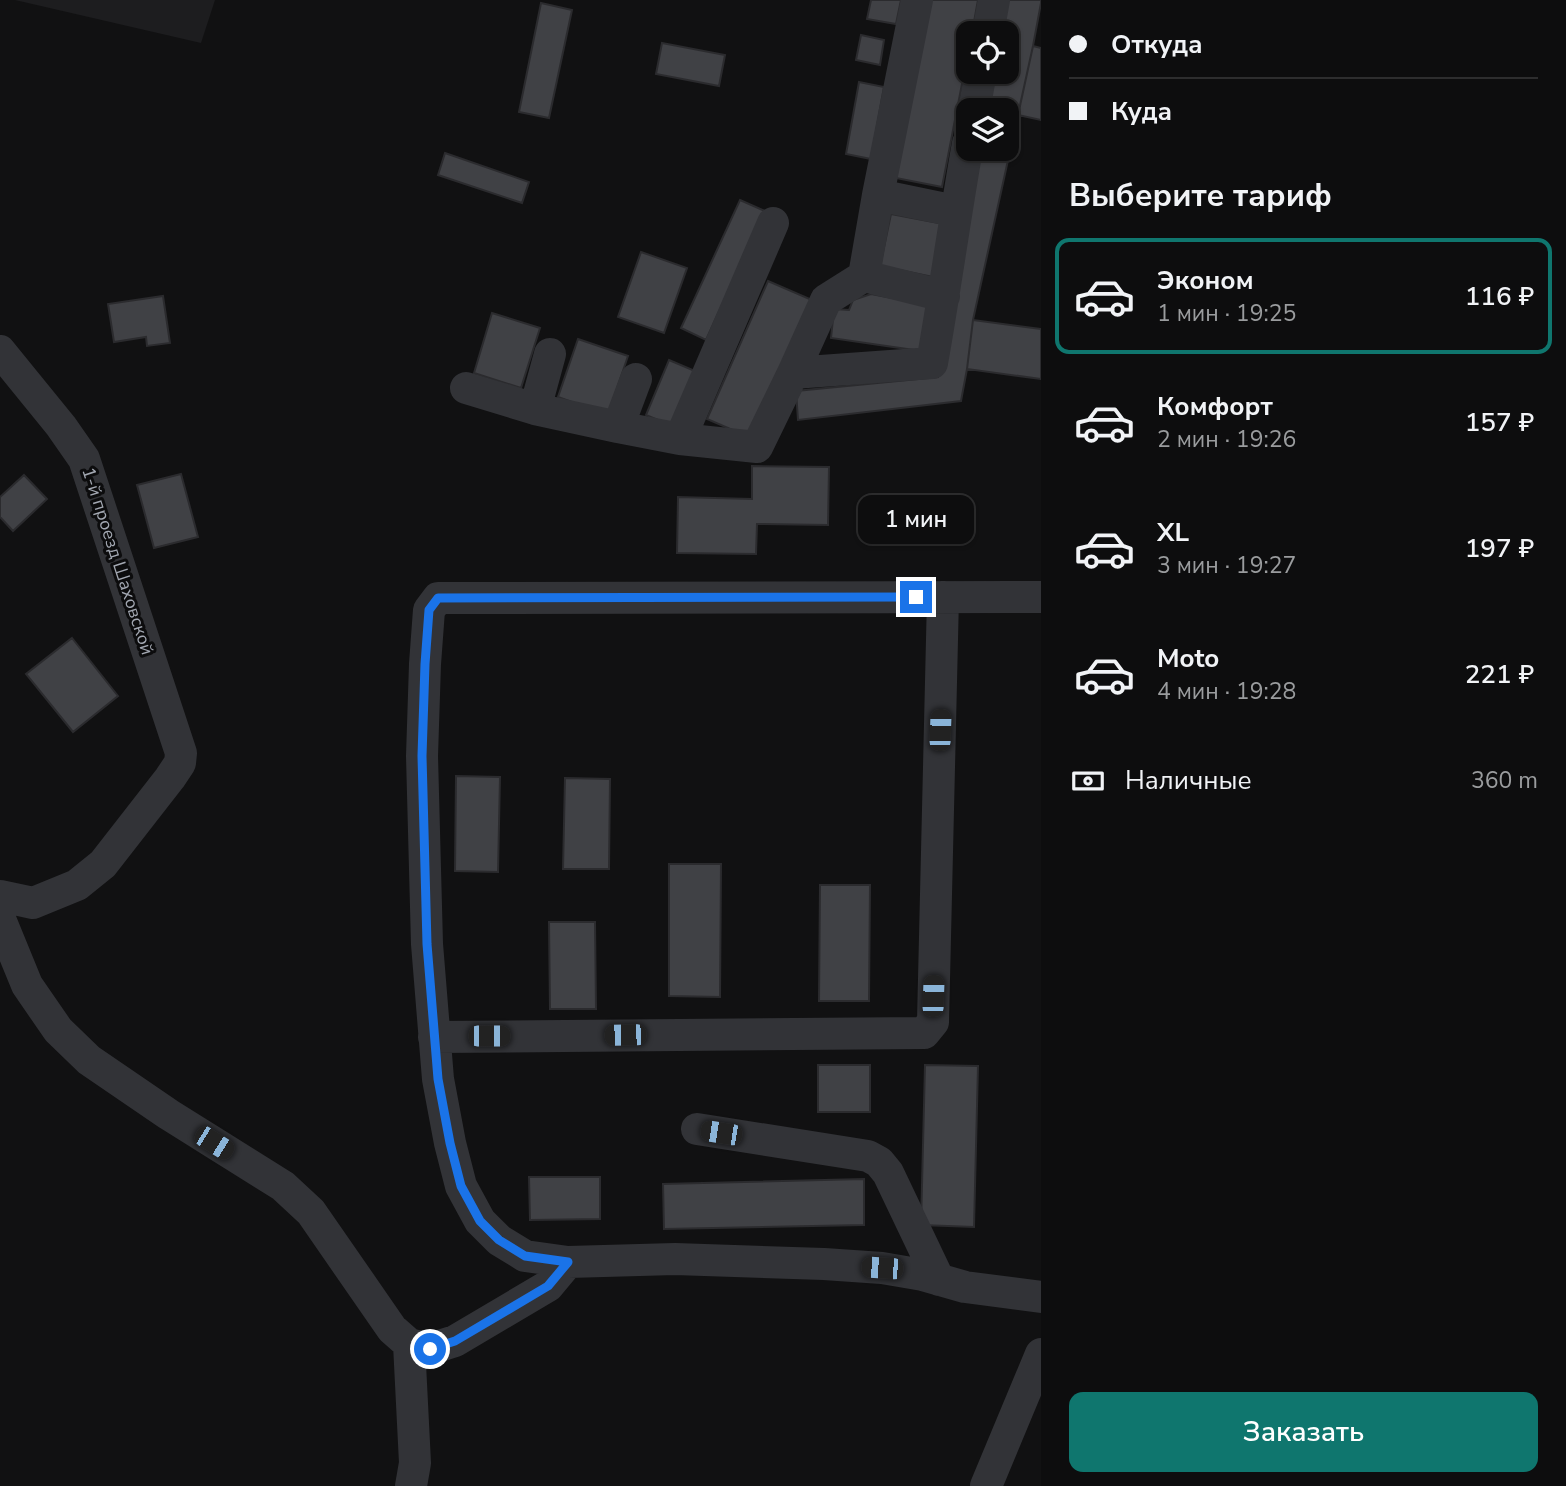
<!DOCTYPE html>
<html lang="ru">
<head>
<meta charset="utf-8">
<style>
  :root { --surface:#0d0d0e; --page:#161617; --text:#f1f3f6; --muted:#9a9c9e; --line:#2d2d2e; --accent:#0f766e }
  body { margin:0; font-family:"Nunito Sans",sans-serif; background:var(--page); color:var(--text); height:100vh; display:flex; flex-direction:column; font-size:26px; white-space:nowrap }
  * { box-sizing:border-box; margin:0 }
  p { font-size:23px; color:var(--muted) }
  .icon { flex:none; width:38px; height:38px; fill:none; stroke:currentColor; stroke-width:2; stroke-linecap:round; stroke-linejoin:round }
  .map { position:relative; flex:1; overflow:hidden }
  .side { display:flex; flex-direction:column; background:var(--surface); width:525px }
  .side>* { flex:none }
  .top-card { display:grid; align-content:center; height:154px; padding:0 28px; background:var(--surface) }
  .controls { position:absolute; left:956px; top:21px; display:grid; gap:14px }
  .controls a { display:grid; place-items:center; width:63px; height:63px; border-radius:14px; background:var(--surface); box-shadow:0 2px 5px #0004,0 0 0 2px var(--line); font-size:35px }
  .end { position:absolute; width:32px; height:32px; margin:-16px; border:9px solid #1a73e8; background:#fff; box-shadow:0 0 0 4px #fff }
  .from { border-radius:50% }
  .bubble { position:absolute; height:49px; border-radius:14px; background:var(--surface); box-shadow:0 2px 5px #0004,0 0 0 2px var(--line); font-size:23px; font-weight:600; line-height:49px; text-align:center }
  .car { position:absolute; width:21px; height:42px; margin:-21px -10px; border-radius:9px; box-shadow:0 0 5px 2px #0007; background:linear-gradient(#222 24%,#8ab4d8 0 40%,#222 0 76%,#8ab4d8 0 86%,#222 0) }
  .top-card b { display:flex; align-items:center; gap:24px; height:66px; font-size:26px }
  .top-card b+b { border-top:2px solid var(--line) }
  .top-card i { width:18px; height:18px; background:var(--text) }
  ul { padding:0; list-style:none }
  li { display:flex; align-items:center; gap:21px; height:116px; margin:0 14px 10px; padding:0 14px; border:4px solid transparent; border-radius:14px }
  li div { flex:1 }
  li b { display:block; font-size:26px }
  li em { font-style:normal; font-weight:600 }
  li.selected { border-color:var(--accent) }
  li>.icon { width:63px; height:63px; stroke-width:1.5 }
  h2 { padding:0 28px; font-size:32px; line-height:84px }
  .pay { display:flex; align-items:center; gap:18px; height:77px; padding:0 28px; font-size:26px }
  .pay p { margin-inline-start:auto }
  .primary-button { display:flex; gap:14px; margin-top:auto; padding:14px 28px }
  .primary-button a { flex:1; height:80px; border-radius:14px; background:var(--accent); color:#fff; font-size:28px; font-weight:600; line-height:80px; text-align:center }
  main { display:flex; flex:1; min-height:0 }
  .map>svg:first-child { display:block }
  .built { fill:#1d1d1f }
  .building { fill:#404145; stroke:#2b2b2e; stroke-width:2 }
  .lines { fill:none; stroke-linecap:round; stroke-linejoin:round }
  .minor { stroke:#323337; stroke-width:32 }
  .route { stroke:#1a73e8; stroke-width:9 }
  .labels { text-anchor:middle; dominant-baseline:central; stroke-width:6; stroke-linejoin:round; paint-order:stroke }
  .street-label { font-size:18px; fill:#a3a8b2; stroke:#0c0c0d }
</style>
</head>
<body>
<main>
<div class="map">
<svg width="1041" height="1486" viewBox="0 0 1041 1486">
  <rect width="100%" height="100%" fill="#111112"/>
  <path class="built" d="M15,0H215L201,43Z"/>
  <path class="building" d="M871,0H901L896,24L867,19Z
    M930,0H978L972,33H968V53L942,187L896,178Z
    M1007,0H1041V3L1033,46L973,320L967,369L961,401L798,420L796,391L938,377L979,149H1006V110H986L993,72H1006V33H1001Z
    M541,3L572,10L549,118L519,112Z
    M861,35L884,40L880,65L856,60Z
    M662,43L725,55L719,86L656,74Z
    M1033,46L1041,48V120L1018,115Z
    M859,82L884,87L871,159L846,154Z
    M445,153L529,182L522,203L438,175Z
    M740,200L765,211L706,340L681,328Z
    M891,214L944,224L933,277L880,266Z
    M641,252L687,268L664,333L618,317Z
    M768,281L812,300L751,438L707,419Z
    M871,294L930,305L921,351L831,338L834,309L849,310L853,300Z
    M163,296L170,343L147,346L146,337L114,342L108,304Z
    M492,313L540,328L521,388L474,373Z
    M973,320L1041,329V379L967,369Z
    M578,339L628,356L608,415L558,397Z
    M669,360L695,371L672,426L646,415Z
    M752,466L829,467L828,525L757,524L756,554L677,553L678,497L752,499Z
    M181,474L198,537L154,548L137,485Z
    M24,475L47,499L13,531L0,517V497Z
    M72,638L118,696L73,732L26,674Z
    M456,776L500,777L498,872L455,871Z
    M565,778L610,779L609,869H563Z
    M669,864H721L720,997L669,996Z
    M820,885H870L869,1001H819Z
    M549,922H595L596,1009H550Z
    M818,1065H870V1112H818Z
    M925,1065L978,1066L974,1227L921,1225Z
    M529,1177H600V1219L530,1220Z
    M864,1179V1225L664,1229L663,1184Z"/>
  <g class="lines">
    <path class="minor" d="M988,33L994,0
      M974,110L981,72
      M878,195L955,211
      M773,223L680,439L757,447L793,373
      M864,276L878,195L917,0
      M944,296L864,276L826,300L793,373L932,363C945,290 955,216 968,143
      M0,351L61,426L84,459L181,753L180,763L170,778L103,864L77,885L33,903L0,896
      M550,354L535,409L618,427
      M636,379L618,427L680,439
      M466,388L535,409
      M1041,597L438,598L429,610L425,664L422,756L427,944L438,1079L450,1143L461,1186L480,1221L499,1240L525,1256L568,1262L675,1259L824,1264L882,1268L923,1275L965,1287L1041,1297
      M0,919L27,985L58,1030L89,1060L168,1114L283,1186L311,1212L392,1329L409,1344L430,1349L455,1341L548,1286L568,1262
      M434,1037L924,1033L933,1022L943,597
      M697,1129L868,1156L879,1162L888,1173L939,1280
      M409,1344L415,1463L411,1486
      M986,1486L1041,1354"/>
  </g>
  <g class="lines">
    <path class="route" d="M430,1349L455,1341L548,1286L568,1262L525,1256L499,1240L480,1221L461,1186L450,1143L438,1079L427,944L422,756L425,664L429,610L438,598L916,597"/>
  </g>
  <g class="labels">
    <g class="street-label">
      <text transform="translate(118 561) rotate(72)">1-й проезд Шаховской</text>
    </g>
  </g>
</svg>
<div class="controls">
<a><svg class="icon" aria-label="locate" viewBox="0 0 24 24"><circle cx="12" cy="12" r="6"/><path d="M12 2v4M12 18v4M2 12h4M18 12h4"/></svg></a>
<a><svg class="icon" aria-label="layers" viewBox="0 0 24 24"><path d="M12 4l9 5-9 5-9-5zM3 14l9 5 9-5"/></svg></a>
</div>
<i class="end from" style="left:430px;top:1349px"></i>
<i class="end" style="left:916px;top:597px"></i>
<div class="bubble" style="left:858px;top:495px;width:116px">1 мин</div>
<i class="car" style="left:940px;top:730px;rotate:2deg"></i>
<i class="car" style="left:933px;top:996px;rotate:2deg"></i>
<i class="car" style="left:625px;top:1035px;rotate:269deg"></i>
<i class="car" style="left:489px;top:1036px;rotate:90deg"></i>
<i class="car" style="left:721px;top:1133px;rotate:279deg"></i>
<i class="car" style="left:214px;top:1143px;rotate:122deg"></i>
<i class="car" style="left:882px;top:1268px;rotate:274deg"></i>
</div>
<section class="side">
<div class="top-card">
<b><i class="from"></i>Откуда</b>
<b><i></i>Куда</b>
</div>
<h2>Выберите тариф</h2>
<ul>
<li class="selected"><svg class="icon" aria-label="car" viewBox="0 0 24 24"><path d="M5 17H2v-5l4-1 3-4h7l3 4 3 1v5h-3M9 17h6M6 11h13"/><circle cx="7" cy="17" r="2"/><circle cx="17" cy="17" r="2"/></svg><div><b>Эконом</b><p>1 мин · 19:25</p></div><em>116 ₽</em></li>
<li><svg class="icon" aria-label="car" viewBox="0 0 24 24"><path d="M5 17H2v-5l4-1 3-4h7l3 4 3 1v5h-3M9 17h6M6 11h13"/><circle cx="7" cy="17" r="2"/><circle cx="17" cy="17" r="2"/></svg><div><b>Комфорт</b><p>2 мин · 19:26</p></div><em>157 ₽</em></li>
<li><svg class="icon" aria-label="car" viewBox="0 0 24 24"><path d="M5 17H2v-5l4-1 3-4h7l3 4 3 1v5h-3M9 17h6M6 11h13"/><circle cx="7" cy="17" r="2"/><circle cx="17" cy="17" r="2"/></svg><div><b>XL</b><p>3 мин · 19:27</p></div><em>197 ₽</em></li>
<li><svg class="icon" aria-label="car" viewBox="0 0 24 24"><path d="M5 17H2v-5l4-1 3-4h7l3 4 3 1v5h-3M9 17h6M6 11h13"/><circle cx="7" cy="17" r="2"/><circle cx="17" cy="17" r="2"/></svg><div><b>Moto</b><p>4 мин · 19:28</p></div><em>221 ₽</em></li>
</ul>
<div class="pay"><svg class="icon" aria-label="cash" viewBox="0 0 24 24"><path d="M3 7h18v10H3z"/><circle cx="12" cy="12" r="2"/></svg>Наличные<p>360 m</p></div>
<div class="primary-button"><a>Заказать</a></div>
</section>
</main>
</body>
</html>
